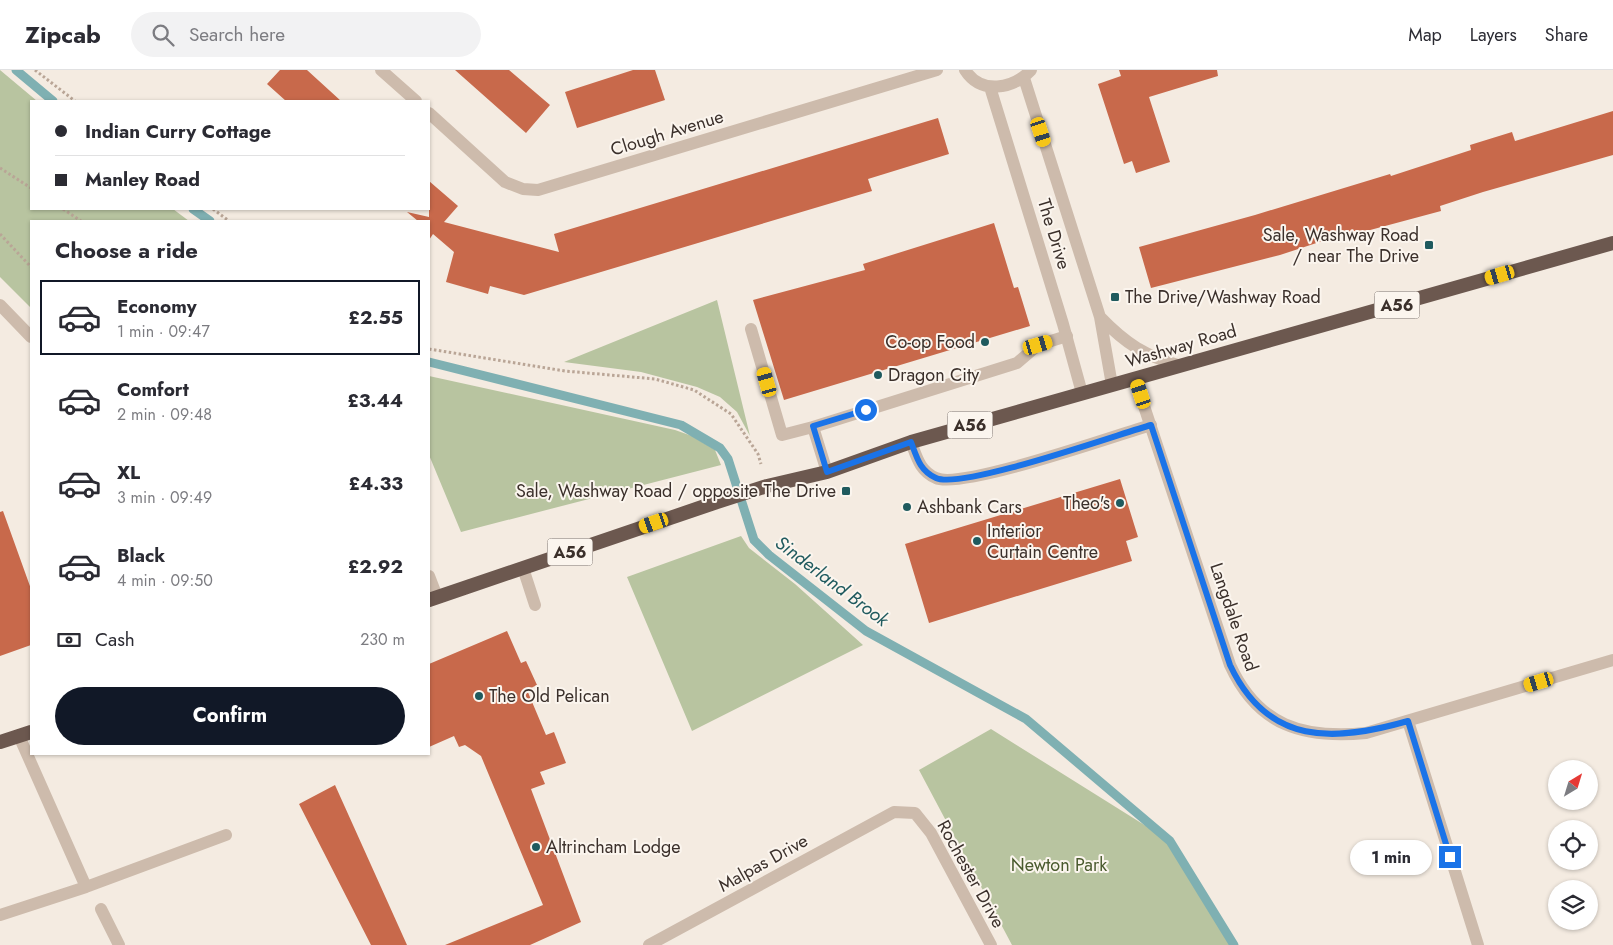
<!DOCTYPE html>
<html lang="en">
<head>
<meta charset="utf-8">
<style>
  :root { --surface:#fff; --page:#f2f2f3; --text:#2b2b33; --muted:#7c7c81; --line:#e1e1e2; --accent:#111827 }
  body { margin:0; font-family:Jost,sans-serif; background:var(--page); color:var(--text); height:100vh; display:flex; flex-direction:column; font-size:19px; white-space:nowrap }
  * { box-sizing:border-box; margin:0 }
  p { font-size:16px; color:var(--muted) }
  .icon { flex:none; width:28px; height:28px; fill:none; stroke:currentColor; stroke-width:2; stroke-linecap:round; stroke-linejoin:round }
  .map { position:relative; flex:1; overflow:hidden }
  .panel { position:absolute; left:30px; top:150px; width:400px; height:535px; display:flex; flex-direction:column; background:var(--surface); border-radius:0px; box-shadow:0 1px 4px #0004 }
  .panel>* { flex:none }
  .hud { position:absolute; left:30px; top:30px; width:400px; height:110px; border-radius:0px; box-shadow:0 1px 4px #0004; display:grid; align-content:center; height:110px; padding:0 25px; background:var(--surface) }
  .needle { width:32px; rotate:38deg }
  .tools { position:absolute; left:1548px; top:690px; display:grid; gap:10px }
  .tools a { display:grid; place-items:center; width:50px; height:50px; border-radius:50%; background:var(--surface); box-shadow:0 1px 4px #0004; font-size:25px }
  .end { position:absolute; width:22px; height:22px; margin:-11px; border:6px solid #1a73e8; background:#fff; box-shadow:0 0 0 2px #fff }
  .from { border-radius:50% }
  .bubble { position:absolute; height:35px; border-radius:18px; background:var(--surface); box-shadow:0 1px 4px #0004; font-size:16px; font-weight:700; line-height:35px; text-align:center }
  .car { position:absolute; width:15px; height:30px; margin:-15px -8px; border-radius:6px; box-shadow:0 0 4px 1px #0007; background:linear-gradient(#f5c518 24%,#345 0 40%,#f5c518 0 76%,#345 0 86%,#f5c518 0) }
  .hud b { display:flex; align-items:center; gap:18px; height:48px; font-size:19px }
  .hud b+b { border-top:1px solid var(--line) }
  .hud i { width:12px; height:12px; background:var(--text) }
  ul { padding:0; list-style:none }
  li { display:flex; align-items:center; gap:15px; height:75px; margin:0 10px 8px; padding:0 15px; border:2px solid transparent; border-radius:0px }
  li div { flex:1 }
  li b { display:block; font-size:19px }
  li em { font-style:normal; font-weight:700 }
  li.active { border-color:var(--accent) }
  li>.icon { width:45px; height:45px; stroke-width:1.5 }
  h2 { padding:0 25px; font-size:22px; line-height:60px }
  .pay { display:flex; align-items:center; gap:12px; height:55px; padding:0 25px; font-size:19px }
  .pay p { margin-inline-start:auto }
  .cta { display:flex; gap:10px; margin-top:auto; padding:10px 25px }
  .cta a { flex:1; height:58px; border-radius:30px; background:var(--accent); color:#fff; font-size:20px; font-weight:700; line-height:58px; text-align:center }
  header { display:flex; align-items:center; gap:30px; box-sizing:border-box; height:70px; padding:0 25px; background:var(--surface); border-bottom:1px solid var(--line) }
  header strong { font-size:24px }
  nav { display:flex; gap:28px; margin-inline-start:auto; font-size:18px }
  .search { width:350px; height:45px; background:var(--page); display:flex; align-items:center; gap:12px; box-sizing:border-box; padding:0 18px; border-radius:28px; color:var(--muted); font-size:19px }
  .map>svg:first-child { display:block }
  .green { fill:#b8c4a0 }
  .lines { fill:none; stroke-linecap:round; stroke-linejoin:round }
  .stream { stroke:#7fb0b2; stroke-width:9 }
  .building { fill:#c8694b }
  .path { stroke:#b9a596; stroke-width:3; stroke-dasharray:2.5 2.5; stroke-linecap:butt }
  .service { stroke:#cdbbac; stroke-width:12 }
  .minor { stroke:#cdbbac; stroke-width:12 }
  .trunk { stroke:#6c584f; stroke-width:14 }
  .route { stroke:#1a73e8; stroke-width:6 }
  .poi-dot { fill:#1f5a5e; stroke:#fbf5ee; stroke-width:2 }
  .labels { text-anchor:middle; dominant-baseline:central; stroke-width:4; stroke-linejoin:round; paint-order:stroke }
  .shield { fill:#fbf5ee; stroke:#756b66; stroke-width:1 }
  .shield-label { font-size:16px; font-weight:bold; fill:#3b302b }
  .street-label { font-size:18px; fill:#3b302b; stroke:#fbf5ee }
  .poi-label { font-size:18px; fill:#3b302b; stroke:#fbf5ee; text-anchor:start }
  .park-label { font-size:18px; fill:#4a5a2e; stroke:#fbf5ee }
  .water-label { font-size:19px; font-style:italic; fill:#1f5a5e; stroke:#fbf5ee }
</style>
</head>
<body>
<header>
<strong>Zipcab</strong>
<div class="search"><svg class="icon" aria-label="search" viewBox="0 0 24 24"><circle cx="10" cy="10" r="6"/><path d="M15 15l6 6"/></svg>Search here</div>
<nav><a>Map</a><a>Layers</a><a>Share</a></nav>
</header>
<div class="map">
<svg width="1613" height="875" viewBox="0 0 1613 875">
  <rect width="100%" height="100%" fill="#f4ebe1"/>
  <path class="green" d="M0,0L37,31H31V139H173L189,151H31V238L0,207Z
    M717,230L750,366L737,342L720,327L697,317L641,302L564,292Z
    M429,306L675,360L692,366L715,380L721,395L461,462L429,385Z
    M741,466L749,478L795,514L863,575L692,661L627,507Z
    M991,659L1170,771L1234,875H1012L919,700Z"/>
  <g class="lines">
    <path class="stream" d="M16,0L53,31
      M193,139L210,151
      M429,292L681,355L720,378L728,389L754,470L769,485L866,561L1026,649L1170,771L1234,875"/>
  </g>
  <path class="building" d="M280,0H307L341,31H286L267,14Z
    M455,0H509L550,35L526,63Z
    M633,0H655L665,30L577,58L565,22Z
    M1119,0H1217L1218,6L1149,27L1170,92L1136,103L1132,91L1124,94L1098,14L1121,6Z
    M1613,41V85L1483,122L1440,136L1441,141L1359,163V161H1353L1280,185L1151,218L1139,177L1255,145L1390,104L1391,106L1471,80L1470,75L1512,62L1515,71Z
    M938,48L949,84L868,109L872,121L524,225L490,216L488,224L446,212L454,182L433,164L429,170V151H418L407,142L429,147V111L458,136L444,152L559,182L554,164Z
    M994,153L1014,218L1018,217L1030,256L784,330L753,230L865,200L863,194Z
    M1120,409L1138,467L1126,471L1132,491L929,553L905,474Z
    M3,441L31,519V575L0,586V442Z
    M507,561L521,593L526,591L537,615L527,620L546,665L554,662L566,693L540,702L545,714L531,719L581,852L530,875H445L543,835L481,686L465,675L459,677L454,666L429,677V594Z
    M335,715L407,875H371L299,734Z"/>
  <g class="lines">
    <path class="path" d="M35,0L75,31
      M0,98L31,118
      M63,139L81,151
      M213,139L229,151
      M0,164L31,197
      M429,279L565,301L655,309L694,320L731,344L758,384L761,394"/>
    <path class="service" d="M751,259L782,365L813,357
      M911,372C917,388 920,401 936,408C961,420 1117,365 1151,355
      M827,402L813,357L1017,293L1038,275L1067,266
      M523,498L535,535
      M429,506L437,527
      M19,666L86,817L226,765
      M0,845L86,817"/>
    <path class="minor" d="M381,0L416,31
      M965,0C981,25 1013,19 1031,0
      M1024,8L1100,247L1112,315
      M990,17L1063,254L1082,323
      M429,43L505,112L523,119L538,120L937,0
      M0,235L31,267
      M1100,247C1126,274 1145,286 1181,296
      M1135,309L1230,595C1258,656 1303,669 1366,663L1613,590
      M1408,651L1478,875
      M101,839L119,875
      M649,875L894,742L915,743L931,763L991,875"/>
    <path class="trunk" d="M429,530L711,434L767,416L827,402L911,372L1613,173
      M0,672L31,662"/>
  </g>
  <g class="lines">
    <path class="route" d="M866,340L813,356L827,402L911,372C917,388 920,401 936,408C961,420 1116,365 1151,355L1230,595C1268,676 1334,672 1408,651L1450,787"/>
  </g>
  <g class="poi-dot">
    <rect x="1424" y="170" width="10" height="10" rx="2.5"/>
    <rect x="1110" y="222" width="10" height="10" rx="2.5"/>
    <circle cx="985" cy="272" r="5"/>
    <circle cx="878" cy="305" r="5"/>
    <rect x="841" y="416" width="10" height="10" rx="2.5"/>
    <circle cx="1120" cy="433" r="5"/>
    <circle cx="907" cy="437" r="5"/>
    <circle cx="977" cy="471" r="5"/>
    <circle cx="479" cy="626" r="5"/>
    <circle cx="536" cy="777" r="5"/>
  </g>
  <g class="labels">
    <g class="shield">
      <rect x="1374.5" y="221.5" width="45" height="27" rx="4"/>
      <rect x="947.5" y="341.5" width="45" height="27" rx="4"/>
      <rect x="547.5" y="468.5" width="45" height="27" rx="4"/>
    </g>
    <g class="shield-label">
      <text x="1397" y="235">A56</text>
      <text x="970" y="355">A56</text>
      <text x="570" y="482">A56</text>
    </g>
    <g class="street-label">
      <text transform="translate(667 63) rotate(-17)">Clough Avenue</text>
      <text transform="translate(1054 164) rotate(73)">The Drive</text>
      <text transform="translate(1181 276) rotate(-16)">Washway Road</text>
      <text transform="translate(1234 547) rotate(71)">Langdale Road</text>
      <text transform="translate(763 793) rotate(-29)">Malpas Drive</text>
      <text transform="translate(971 804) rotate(61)">Rochester Drive</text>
    </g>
    <g class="poi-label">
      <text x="1419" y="165" text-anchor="end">Sale, Washway Road<tspan x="1419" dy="21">/ near The Drive</tspan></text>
      <text x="1125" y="227">The Drive/Washway Road</text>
      <text x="975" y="272" text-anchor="end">Co-op Food</text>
      <text x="888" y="305">Dragon City</text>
      <text x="836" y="421" text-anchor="end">Sale, Washway Road / opposite The Drive</text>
      <text x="1110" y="433" text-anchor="end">Theo's</text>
      <text x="917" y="437">Ashbank Cars</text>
      <text x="987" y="461">Interior<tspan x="987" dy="21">Curtain Centre</tspan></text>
      <text x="489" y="626">The Old Pelican</text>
      <text x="546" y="777">Altrincham Lodge</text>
    </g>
    <g class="park-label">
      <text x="1059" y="795">Newton Park</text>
    </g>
    <g class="water-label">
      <text transform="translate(832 511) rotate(37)">Sinderland Brook</text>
    </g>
  </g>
</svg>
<div class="tools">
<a><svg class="needle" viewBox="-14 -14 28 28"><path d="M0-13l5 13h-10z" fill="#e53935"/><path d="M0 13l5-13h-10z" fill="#7c7c81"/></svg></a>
<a><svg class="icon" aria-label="locate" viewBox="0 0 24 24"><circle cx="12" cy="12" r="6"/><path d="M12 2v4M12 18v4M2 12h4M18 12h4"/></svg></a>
<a><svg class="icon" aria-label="layers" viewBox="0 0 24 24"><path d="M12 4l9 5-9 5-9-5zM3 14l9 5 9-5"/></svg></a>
</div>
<i class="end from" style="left:866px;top:340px"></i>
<i class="end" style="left:1450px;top:787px"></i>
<div class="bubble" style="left:1350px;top:770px;width:82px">1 min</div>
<i class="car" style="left:1041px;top:62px;rotate:162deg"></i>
<i class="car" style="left:1500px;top:205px;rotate:254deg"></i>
<i class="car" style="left:1038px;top:275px;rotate:74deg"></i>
<i class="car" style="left:767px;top:312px;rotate:344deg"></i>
<i class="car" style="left:1141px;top:324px;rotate:342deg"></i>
<i class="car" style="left:654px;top:453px;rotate:251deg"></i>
<i class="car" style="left:1539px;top:612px;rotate:253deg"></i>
<div class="hud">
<b><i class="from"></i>Indian Curry Cottage</b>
<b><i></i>Manley Road</b>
</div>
<section class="panel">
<h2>Choose a ride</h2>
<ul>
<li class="active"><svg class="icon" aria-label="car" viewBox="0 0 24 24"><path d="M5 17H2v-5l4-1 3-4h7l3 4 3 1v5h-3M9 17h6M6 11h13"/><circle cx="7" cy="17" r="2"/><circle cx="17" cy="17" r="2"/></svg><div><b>Economy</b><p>1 min · 09:47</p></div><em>£2.55</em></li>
<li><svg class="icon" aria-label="car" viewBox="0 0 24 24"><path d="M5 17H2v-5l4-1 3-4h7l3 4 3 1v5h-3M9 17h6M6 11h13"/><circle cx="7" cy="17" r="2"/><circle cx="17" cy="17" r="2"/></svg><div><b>Comfort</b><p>2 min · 09:48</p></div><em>£3.44</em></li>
<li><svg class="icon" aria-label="car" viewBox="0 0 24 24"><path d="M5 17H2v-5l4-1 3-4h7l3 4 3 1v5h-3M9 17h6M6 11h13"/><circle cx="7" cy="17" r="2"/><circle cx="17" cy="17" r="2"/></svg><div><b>XL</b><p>3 min · 09:49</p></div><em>£4.33</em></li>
<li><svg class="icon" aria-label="car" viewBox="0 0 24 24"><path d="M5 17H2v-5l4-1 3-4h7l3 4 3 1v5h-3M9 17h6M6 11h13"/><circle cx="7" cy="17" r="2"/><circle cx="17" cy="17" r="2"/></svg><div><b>Black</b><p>4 min · 09:50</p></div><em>£2.92</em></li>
</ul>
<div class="pay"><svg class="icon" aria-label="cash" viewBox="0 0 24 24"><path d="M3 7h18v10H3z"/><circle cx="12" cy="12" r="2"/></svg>Cash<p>230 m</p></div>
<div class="cta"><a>Confirm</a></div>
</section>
</div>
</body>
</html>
